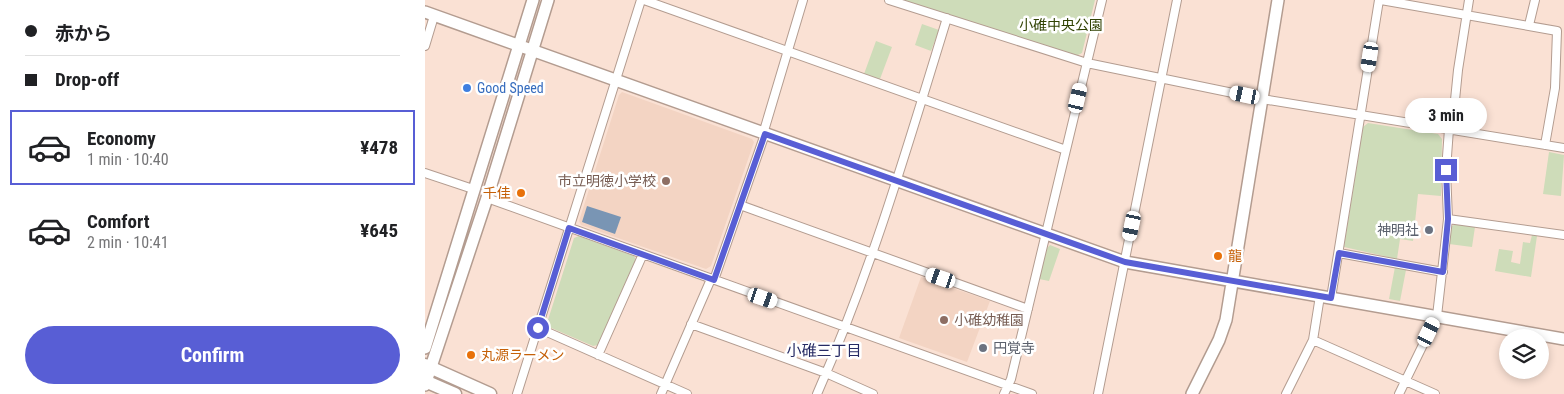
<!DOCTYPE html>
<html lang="en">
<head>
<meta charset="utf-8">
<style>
  :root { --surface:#fff; --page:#f6f6f6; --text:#202124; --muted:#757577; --line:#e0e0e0; --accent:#585ed5 }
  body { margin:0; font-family:"Roboto Condensed","Noto Sans JP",sans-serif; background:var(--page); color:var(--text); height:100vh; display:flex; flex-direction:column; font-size:19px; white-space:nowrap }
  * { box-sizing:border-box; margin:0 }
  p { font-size:16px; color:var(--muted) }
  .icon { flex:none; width:28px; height:28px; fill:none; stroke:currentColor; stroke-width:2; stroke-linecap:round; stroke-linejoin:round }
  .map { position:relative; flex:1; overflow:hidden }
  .sheet { display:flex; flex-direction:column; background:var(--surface); width:425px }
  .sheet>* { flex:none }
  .guide { display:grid; align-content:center; height:110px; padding:0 25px; background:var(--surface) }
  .controls { position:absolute; left:1074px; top:329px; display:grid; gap:10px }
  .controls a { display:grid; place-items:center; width:50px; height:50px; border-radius:50%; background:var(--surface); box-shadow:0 2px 8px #0003; font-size:25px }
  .end { position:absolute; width:22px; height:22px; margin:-11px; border:6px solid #585ed5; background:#fff; box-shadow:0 0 0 2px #fff }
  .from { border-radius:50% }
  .bubble { position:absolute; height:35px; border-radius:18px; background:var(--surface); box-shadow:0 2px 8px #0003; font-size:16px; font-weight:700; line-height:35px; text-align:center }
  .car { position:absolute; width:15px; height:30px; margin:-15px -8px; border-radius:6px; box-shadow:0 0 4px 1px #0007; background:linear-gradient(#fff 24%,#345 0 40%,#fff 0 76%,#345 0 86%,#fff 0) }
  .guide b { display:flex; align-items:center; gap:18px; height:48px; font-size:19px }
  .guide b+b { border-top:1px solid var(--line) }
  .guide i { width:12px; height:12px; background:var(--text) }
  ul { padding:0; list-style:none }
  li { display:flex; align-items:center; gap:15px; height:75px; margin:0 10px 8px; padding:0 15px; border:2px solid transparent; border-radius:0px }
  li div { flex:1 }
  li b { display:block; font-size:19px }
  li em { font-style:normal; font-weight:700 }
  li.active { border-color:var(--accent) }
  li>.icon { width:45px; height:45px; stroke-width:1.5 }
  .cta { display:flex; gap:10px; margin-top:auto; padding:10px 25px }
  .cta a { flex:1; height:58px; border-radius:30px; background:var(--accent); color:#fff; font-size:20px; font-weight:700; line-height:58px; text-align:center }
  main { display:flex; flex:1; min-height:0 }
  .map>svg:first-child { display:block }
  .built { fill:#f3d4c3 }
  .green { fill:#cedcb9 }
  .water { fill:#7995b4 }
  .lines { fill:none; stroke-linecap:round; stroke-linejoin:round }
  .street-casing { stroke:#b39c90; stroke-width:10 }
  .secondary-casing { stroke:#b39c90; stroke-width:14 }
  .primary-casing { stroke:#b39c90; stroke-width:15 }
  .street { stroke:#fff; stroke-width:8 }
  .secondary { stroke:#fff; stroke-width:11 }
  .primary { stroke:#fff; stroke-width:12 }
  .route { stroke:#585ed5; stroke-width:6 }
  .shop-dot { fill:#3f7fe0; stroke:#fff; stroke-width:2 }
  .education-dot { fill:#8d6e63; stroke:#fff; stroke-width:2 }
  .food-dot { fill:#e8710a; stroke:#fff; stroke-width:2 }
  .worship-dot { fill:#6b7280; stroke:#fff; stroke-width:2 }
  .labels { text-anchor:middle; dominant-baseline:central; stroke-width:5; stroke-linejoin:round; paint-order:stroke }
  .park-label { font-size:14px; fill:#304203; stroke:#fff }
  .shop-label { font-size:14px; fill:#366cbe; stroke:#fff; text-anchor:start }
  .education-label { font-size:14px; fill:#785e54; stroke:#fff; text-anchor:end }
  .food-label { font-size:14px; fill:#c56008; stroke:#fff; text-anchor:start }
  .worship-label { font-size:14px; fill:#5b616d; stroke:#fff; text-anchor:end }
  .neighbourhood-label { font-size:15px; fill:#262a64; stroke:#fff }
</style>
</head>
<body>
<main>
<section class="sheet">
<div class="guide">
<b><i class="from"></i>赤から</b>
<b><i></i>Drop-off</b>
</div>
<ul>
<li class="active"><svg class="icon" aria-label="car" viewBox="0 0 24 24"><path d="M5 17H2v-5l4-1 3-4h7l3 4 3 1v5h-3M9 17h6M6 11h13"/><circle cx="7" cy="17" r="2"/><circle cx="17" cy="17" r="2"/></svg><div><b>Economy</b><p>1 min · 10:40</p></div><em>¥478</em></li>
<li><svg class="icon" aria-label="car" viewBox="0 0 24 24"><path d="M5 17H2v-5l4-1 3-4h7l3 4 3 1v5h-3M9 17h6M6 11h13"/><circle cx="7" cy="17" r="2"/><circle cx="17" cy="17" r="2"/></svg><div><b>Comfort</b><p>2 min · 10:41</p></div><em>¥645</em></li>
</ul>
<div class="cta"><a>Confirm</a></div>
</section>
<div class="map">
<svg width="1139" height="394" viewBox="0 0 1139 394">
  <rect width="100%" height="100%" fill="#fae1d4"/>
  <path class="built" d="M197,92L327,139L329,142L286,266L281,269L156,225L154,221L194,95Z
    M496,277L565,301L542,362L474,338Z"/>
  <path class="green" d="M477,0H670L657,53L651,56Z
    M497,24L514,30L506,51L490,45Z
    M451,41L467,47L455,79L439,74Z
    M943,123L1013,134L1017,139L1016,196L993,194L988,241L975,239L972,259L919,247L938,127Z
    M1124,152L1139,155L1136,196L1118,194Z
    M1030,224L1050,227L1047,247L1024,244L1026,227Z
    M1107,235L1112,236L1106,277L1070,271L1074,249L1088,251L1086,262L1095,264L1098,242L1105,243Z
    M154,236L209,256L211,260L173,345L168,346L124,327L122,323L149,238Z
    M625,245L635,249L624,281L614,279L621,249Z
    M970,267L981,270L975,301L964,299Z"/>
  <path class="water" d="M162,206L196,217L190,234L157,222Z"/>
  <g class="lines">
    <g class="street-casing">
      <path id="street" d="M219,0L641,150
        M464,0L662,63L837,99L1139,148
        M956,0L1132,31L1130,88L1120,145
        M1104,25L1110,0
        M0,46L9,16
        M1027,130L1033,70L1044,0
        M338,134L378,0
        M0,173L48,189
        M62,198L607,394
        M315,205L603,309
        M1023,219L1139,235
        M914,253L1018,272
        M289,280L340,134
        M906,298L954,0
        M266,324L401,373L448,394
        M113,328L262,394
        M888,340L1010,394
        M173,355L218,254
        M92,394L216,0
        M236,394L286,279
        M392,394C446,272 483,145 522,18
        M579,394L586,379L677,0
        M673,394L752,0
        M861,394L888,340L895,296
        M974,394L1012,316L1023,219L1021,170L1024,129"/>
    </g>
    <g class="secondary-casing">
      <path id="secondary" d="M0,12L700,262L1139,339
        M0,348L108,0
        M0,385L62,198L123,0
        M767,394L794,340L801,320L853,0"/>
    </g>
    <g class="primary-casing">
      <path id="primary" d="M0,365L65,394
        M0,381L30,394"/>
    </g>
    <use href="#street" class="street"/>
    <use href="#secondary" class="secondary"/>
    <use href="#primary" class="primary"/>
  </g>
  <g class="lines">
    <path class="route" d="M113,328L144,228L289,280L340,134L700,262L906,298L914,253L1018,272L1023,219L1021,170"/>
  </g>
  <circle class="shop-dot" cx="42" cy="88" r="5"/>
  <g class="education-dot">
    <circle cx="241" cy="181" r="5"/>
    <circle cx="519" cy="320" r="5"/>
  </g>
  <g class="food-dot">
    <circle cx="96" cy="193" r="5"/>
    <circle cx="793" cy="256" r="5"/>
    <circle cx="46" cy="355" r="5"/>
  </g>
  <g class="worship-dot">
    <circle cx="1004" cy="230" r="5"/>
    <circle cx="558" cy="348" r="5"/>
  </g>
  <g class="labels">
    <g class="park-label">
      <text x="636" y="25">小碓中央公園</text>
    </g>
    <g class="shop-label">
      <text x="52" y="88">Good Speed</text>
    </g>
    <g class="education-label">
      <text x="231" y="181">市立明徳小学校</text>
      <text x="529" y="320" text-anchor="start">小碓幼稚園</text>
    </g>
    <g class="food-label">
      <text x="86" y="193" text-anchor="end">千佳</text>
      <text x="803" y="256">龍</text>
      <text x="56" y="355">丸源ラーメン</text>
    </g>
    <g class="worship-label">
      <text x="994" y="230">神明社</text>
      <text x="568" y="348" text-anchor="start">円覚寺</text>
    </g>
    <g class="neighbourhood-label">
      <text x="399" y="351">小碓三丁目</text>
    </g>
  </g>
</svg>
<div class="controls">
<a><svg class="icon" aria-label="layers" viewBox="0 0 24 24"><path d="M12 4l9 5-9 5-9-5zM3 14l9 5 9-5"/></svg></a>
</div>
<i class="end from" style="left:113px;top:328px"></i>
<i class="end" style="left:1021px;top:170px"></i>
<div class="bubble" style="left:980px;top:98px;width:82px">3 min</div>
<i class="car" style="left:945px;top:57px;rotate:189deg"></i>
<i class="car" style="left:820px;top:95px;rotate:282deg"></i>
<i class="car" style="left:653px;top:98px;rotate:13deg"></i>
<i class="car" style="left:707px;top:226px;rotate:192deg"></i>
<i class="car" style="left:516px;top:278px;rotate:289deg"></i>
<i class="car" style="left:338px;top:298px;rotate:109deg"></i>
<i class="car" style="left:1004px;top:332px;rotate:26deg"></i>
</div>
</main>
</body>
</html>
